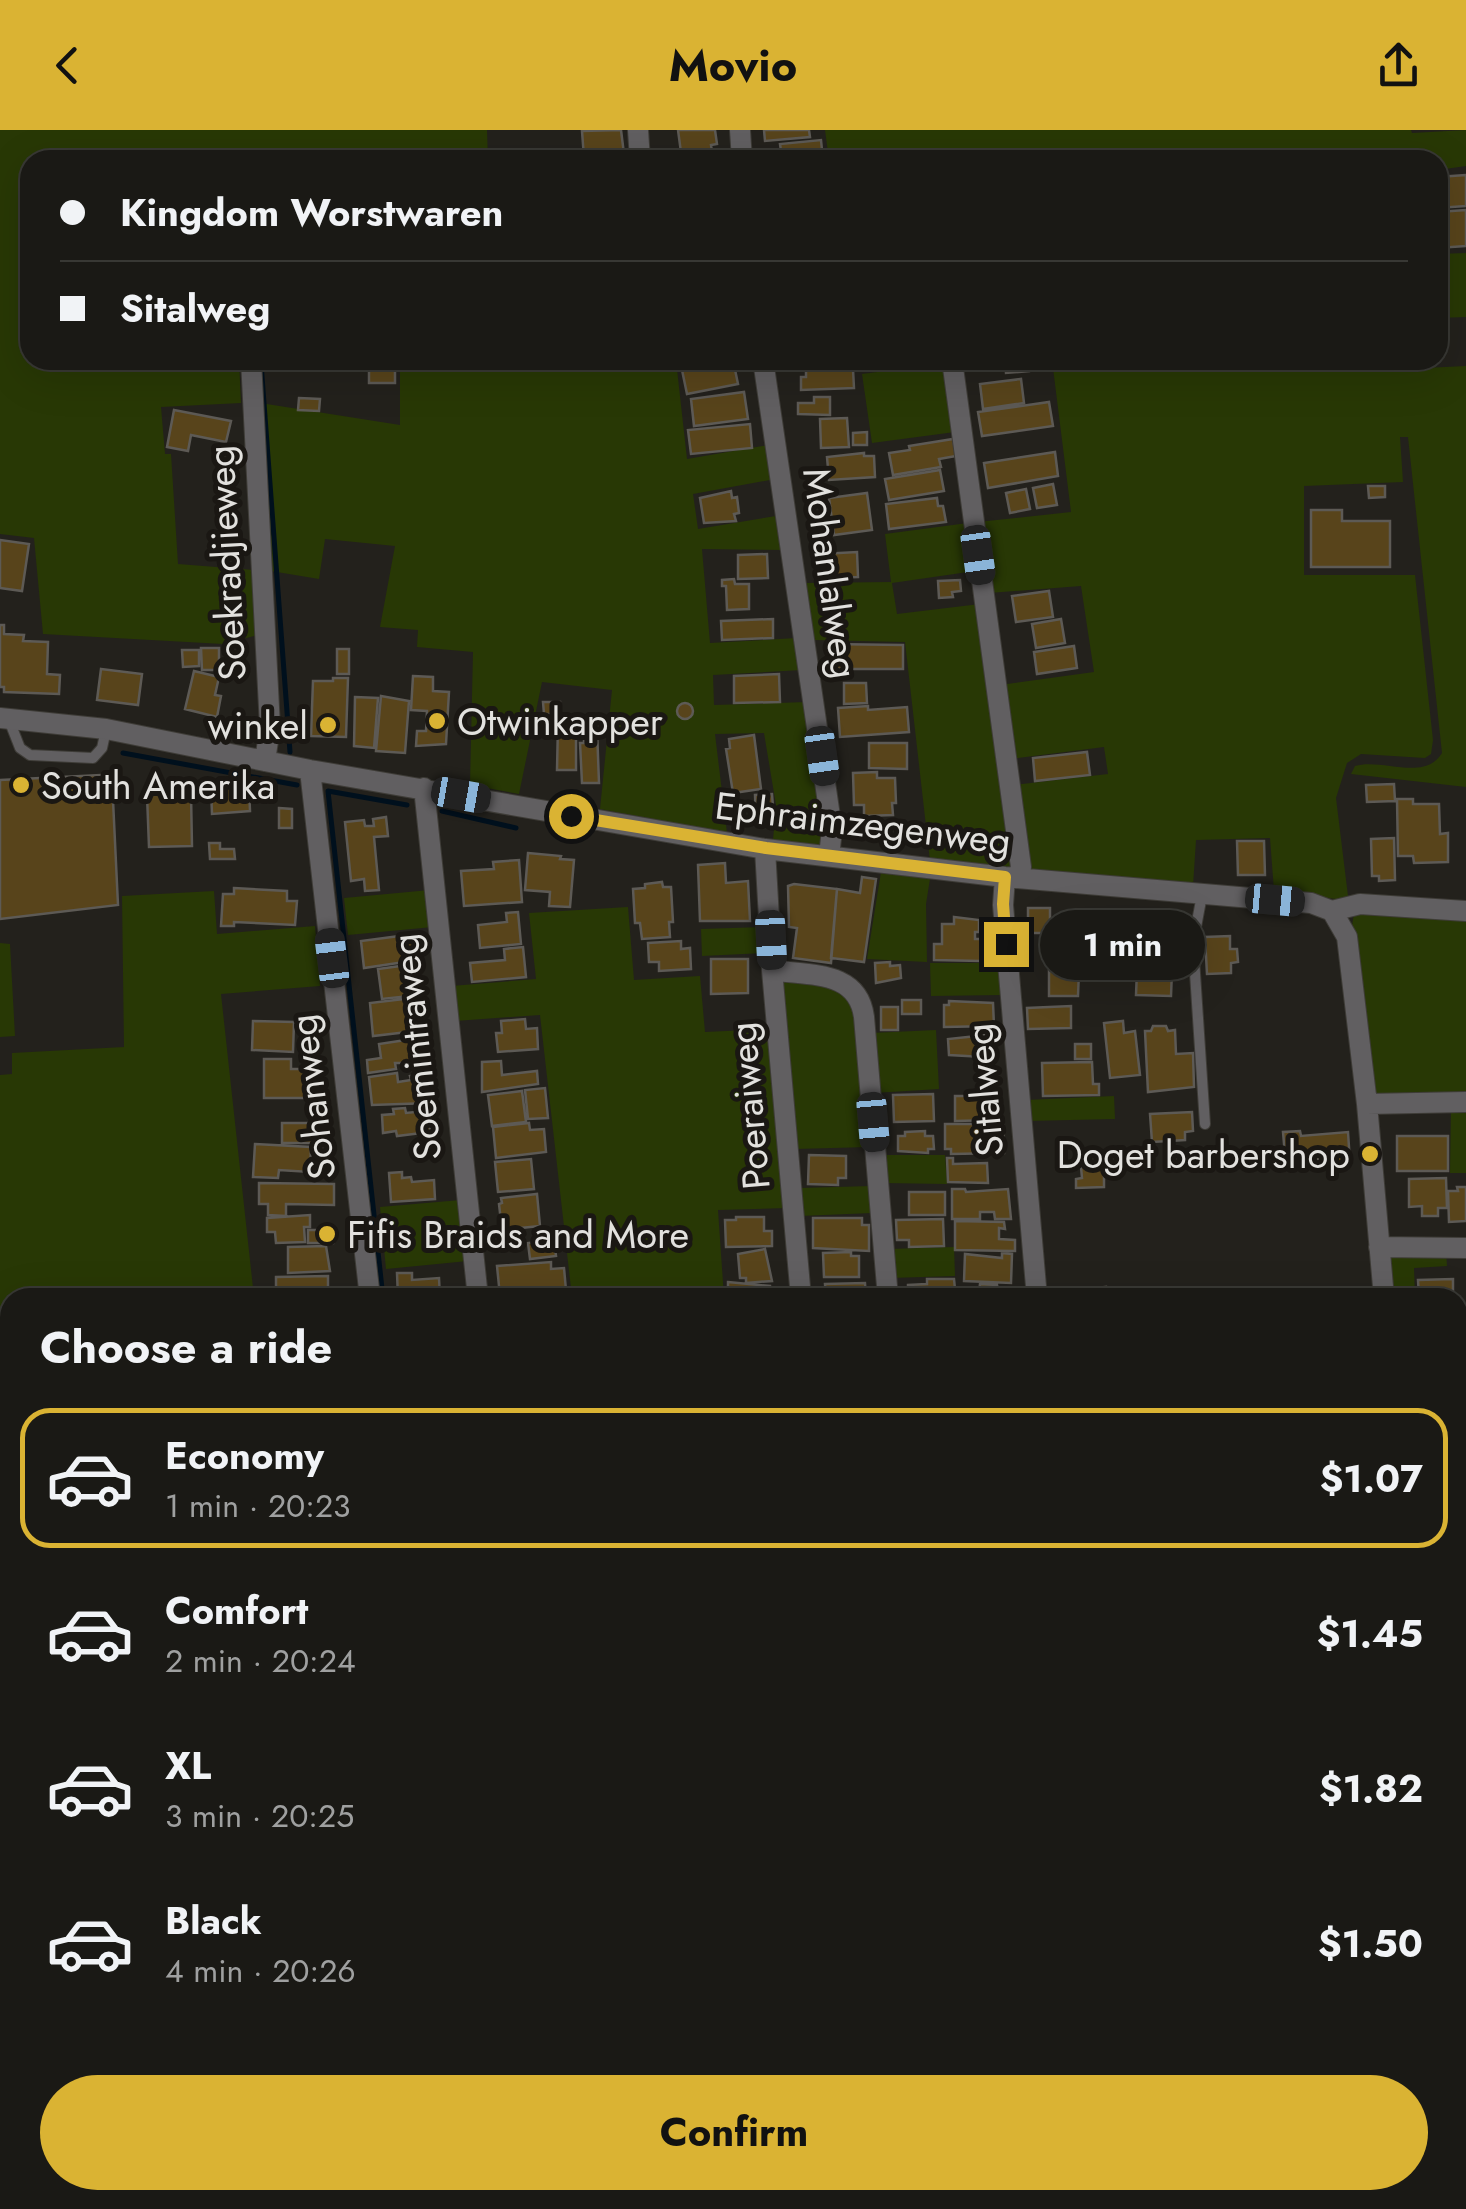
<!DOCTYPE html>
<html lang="en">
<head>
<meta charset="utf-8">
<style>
  :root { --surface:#1a1915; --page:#23221e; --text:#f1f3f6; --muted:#9fa0a0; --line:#383834; --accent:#dab333 }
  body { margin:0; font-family:Jost,sans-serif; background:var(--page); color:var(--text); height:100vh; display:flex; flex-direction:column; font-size:38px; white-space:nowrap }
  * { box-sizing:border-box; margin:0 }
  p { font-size:32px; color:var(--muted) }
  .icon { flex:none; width:55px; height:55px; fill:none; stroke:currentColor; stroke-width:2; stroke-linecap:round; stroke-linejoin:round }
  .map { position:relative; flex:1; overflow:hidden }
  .sheet { position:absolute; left:0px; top:1158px; width:1468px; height:922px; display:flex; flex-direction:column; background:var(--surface); border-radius:30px 30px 0 0; box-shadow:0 10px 40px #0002,0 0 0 2px var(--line) }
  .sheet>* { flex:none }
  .guide { position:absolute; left:20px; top:20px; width:1428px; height:220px; border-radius:30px; box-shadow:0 10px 40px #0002,0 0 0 2px var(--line); display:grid; align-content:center; height:220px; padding:0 40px; background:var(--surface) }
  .end { position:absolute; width:45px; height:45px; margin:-22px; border:12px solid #dab333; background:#111; box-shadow:0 0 0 5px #111 }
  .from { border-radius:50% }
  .bubble { position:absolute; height:70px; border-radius:35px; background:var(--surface); box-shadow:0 10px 40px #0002,0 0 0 2px var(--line); font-size:32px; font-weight:700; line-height:70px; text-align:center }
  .car { position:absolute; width:30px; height:60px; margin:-30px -15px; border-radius:12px; box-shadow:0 0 8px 2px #0007; background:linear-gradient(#222 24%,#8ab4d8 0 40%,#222 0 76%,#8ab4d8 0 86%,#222 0) }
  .guide b { display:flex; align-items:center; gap:35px; height:95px; font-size:38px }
  .guide b+b { border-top:2px solid var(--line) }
  .guide i { width:25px; height:25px; background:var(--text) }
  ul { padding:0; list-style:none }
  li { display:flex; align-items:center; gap:30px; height:140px; margin:0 20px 15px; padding:0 20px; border:5px solid transparent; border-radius:30px }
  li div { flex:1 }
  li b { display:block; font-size:38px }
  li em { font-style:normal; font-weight:700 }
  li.current { border-color:var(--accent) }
  li>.icon { width:90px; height:90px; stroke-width:1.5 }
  h2 { padding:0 40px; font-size:45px; line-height:120px }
  .primary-button { display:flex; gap:20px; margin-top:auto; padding:20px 40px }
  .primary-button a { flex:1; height:115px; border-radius:60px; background:var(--accent); color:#111; font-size:40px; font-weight:700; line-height:115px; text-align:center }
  header { display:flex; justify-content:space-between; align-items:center; height:130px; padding:0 40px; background:var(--accent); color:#111; font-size:45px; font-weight:700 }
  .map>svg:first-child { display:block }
  .green { fill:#283805 }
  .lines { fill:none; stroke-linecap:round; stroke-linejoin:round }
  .stream { stroke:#00101d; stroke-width:5 }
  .building { fill:#58441b; stroke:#5d5a55; stroke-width:2.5 }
  .lane-casing { stroke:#3e3c37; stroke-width:12 }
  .street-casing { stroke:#3e3c37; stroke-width:22 }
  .lane { stroke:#615f61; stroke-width:10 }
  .street { stroke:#615f61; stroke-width:20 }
  .route { stroke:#dab333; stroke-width:12 }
  .poi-dot { fill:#dab333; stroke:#1a1713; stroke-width:4 }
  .labels { text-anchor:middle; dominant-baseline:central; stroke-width:10; stroke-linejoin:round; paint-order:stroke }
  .street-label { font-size:38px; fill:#e2e1de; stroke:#1a1713 }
  .poi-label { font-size:38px; fill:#e2e1de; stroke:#1a1713; text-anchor:start }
</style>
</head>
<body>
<header><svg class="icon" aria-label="back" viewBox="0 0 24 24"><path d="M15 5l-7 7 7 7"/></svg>Movio<svg class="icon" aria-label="share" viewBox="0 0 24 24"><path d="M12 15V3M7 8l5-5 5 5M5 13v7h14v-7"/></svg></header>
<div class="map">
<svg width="1466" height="2079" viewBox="0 0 1466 2079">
  <rect width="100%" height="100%" fill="#23211c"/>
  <path class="green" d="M0,0H487L488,30H30V230H239L241,273L161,277L165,324H171L178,434L254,440L258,505L223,514L43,504L34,408L0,404Z
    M825,0H1411L1412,3L1466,0V36L1438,40V30H829Z
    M1466,123V187L1438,188V124Z
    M400,230H676L687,329L769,315L775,349L693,364L698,399L782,385L788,420L702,419L710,513L797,508L802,540L713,545L714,575L807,572L824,712L818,716L773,710L776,675L764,603L715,604L727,703L600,679L612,560L542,552L519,664L470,655L473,522L417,517L418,500L380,497L395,416L325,409L319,449L265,440L254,272L400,295Z
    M1052,230H1423L1424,238L1466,236V657L1351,644L1355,636C1382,628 1425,652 1442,623L1408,307H1400L1403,352L1304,356V445H1415L1433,610L1431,624L1425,628L1361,624L1347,633L1336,668L1348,766L1344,770L1274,761L1270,708L1196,710L1193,756L1034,742L1027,738L1014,655L1108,644L1104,617L1010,629L1000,555L1094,542L1081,456L989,463L978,392L1071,382Z
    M945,233L955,302L872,313L862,244Z
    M968,393L975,441L892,453L897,484L980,474L1011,738L930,731L905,512L813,510L805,453L891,452L885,404Z
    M881,742L930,749L926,774L927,832L867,829Z
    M430,760L433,797L348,805L344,768Z
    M214,761L217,804L315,796L320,856L221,864L254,1167L10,1168V1466H0V945L12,944V923L124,917L122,766Z
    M628,777L634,850L700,846L705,902L772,899L787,1078L718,1080L724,1167H572L540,885L455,891L451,856L536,849L529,783Z
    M1354,783L1466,786V966L1377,965L1374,963L1352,796Z
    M763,797L764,823L702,826L701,799Z
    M0,813L10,814L15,906L0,907Z
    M930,833H1000L1003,865L931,866Z
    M783,849L817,851L854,867L869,1017L795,1019Z
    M936,900L939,959L874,963L871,903Z
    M1114,966L1115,989L1027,991L1026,970Z
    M1451,976H1466V1043H1450Z
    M881,1025H945L947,1054L883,1053Z
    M872,1056V1083L800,1086V1058Z
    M461,1070L468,1131L386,1139L380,1077Z
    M954,1117L955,1146L890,1148L889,1119Z
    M1446,1122L1447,1136L1414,1138L1415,1167H1392L1390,1126Z"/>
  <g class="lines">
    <path class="stream" d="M261,233L290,622
      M123,623L297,655
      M442,681L516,698
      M383,1168L328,661L407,675
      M85,2079L88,2070"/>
  </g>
  <path class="building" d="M621,0L624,24L619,25V30L584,28L582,1Z
    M678,0H715L717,14L711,15L713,28L682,30Z
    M764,0H809L810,7L765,11Z
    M821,10L823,30H771L781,21L780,14Z
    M1466,45V76L1438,78V47Z
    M1466,80V116L1438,118V82Z
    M369,230H395V253H369Z
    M733,230L738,254L687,264L682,240Z
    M793,230H859V233L793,236Z
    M865,230H892L893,235L866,238Z
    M1005,230H1028L1029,241L1006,243Z
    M853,239L854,258L801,260V247H806V240Z
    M1021,249L1024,273L983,279L980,254Z
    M744,262L748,289L694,296L691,269Z
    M814,267H830V285L798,284V273H814Z
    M299,268L320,269L319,281L298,280Z
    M1049,272L1053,296L982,306L978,282Z
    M174,280L231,291L226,312L191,305L188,321L167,317Z
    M847,288L849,317L821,318L820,289Z
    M750,294L752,318L691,324L688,300Z
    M867,302V315H853V303Z
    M953,309L956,326L939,329L941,337L893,345L889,323L910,320L909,316Z
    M1055,322L1058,346L988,358L984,333Z
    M864,323V326H874L875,347L829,350L827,327Z
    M940,340L944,361L889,370L885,349Z
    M1053,354L1057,375L1037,378L1033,358Z
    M1368,356H1385V367L1369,368Z
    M1026,359L1030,379L1010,383L1006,363Z
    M731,361L732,368L737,367L739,383L734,384L736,391L704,393L700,368Z
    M867,363L872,400L834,405L829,368Z
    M937,368L938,376H943L946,392L889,399L886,374Z
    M1311,380H1342V391H1390V437H1311Z
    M0,410L29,414L22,461L0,458Z
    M857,422L858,447L828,448V440H821V424Z
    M767,424L768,448L738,449V425Z
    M734,449L735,454H749V479L727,480L726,456H722V450Z
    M960,450L961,461L952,462L953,467L939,468L938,451Z
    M1049,461L1053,487L1016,492L1012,466Z
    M773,489V508L722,510L721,491Z
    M1061,489L1065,513L1036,518L1032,494Z
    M0,495H4V504L24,505L23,511L48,512L47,544L60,545L59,564L4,562V557H0Z
    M828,514L903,515V539H828Z
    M1074,516L1077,538L1037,544L1034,522Z
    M201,518H219V540H202Z
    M337,519H349V544H337Z
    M182,520H199V536L183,537Z
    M225,525L242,529L240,538L245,539L243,548L221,543Z
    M101,539L142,544L138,575L97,570Z
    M194,541L219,547L215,565L221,566L217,587L185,579Z
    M779,544L780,572L734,573V546Z
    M413,546L433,547V561L449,562L446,614L416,616L417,601H426L427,581L411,580Z
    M333,548H348L346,607L311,606L313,551H333Z
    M844,553H866L867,573L844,574Z
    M381,566L409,571L405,623L376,621Z
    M355,567L378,568L374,618L354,616Z
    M543,572H560V584H544Z
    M677 581a8 8 0 1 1 16 0a8 8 0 1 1-16 0Z
    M868,576V580L907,577L909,602L840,607L838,578Z
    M558,595H576V640H557Z
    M597,599L599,653H582L580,613H584V600Z
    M754,605L761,659L733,663L726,619L730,618L729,609Z
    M869,613H907V639L869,638Z
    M1087,622L1090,645L1035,651L1033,628Z
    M877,642V648H895L896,673H892L893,685L864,686V675H854L853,643Z
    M100,645V650L112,649L118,775L0,789V650Z
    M1394,654L1395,671L1367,672L1366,655Z
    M249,656L250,681L212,684L211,659Z
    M191,664L192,716L149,717L147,665Z
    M772,664L774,690L756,691L755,665Z
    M1397,669H1413V674H1439L1440,704L1448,703V732L1414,733L1413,726H1398Z
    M279,678L292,679V698H279Z
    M386,687L388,706L374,707L379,760L365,761L364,749L351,751L345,692L364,690L365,696H374L373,689Z
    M1394,708L1395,750L1379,751V746H1372L1371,709Z
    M1237,711H1264L1265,745H1238Z
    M209,713H220V719H234L235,729H210Z
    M528,723L561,726L560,729L574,730L570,777L549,776L550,762L525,760Z
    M519,730L522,772L464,776L461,741L494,739L493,732Z
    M725,733L726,753L748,751L750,791H700L698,735Z
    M862,747L876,749L864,832L831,828L837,759L860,763Z
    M662,752L663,757H671L673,792H669L670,807L642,809L640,793H635L633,759L645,758V754Z
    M794,754L837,759L831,833L793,828L797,798L789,797L788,756Z
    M234,758L287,761V771H297L295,795L234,792V796H221L223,764H234Z
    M1028,778H1050V803H1028Z
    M518,782L521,814L480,818L478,795L507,792L506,783Z
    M1087,786H1103V796H1112V809H1122L1123,827H1088Z
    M954,787L979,790V802H975V809H982L981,831L934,830V814H942V794H954Z
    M1073,792V798H1082L1084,819L1059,821L1057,793Z
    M415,804L418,830L364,838L361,811Z
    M1230,806V819H1237L1238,832L1231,833V843L1207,844L1205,807Z
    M1138,807L1174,813L1173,841L1137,840Z
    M681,811V819L690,818L691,839L659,841V832H649L648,813Z
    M523,817L526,847L472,852L470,833L505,830L504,819Z
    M711,829H748V863L711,864Z
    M890,832V836L900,835L901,848L876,853L875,833Z
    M415,834L419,865L382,869L378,839Z
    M1137,840L1172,841L1171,866L1136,865Z
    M1049,841H1079L1078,866H1049Z
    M421,867L425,900L373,906L370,873Z
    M902,870H921V884H902Z
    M949,871L993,873L994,896L944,897V875H949Z
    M1071,876V898L1028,899L1027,878Z
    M881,877H898V900H881Z
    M525,889L526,899L537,898L538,919L498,922L496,903H502L501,891Z
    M253,891L294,892L293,922L252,920Z
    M1123,891L1124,903L1135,901L1140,945L1110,948L1104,893Z
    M1153,896H1166L1168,901L1175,900L1176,924L1193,923L1194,957L1148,962L1145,901H1151Z
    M987,905L988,921L984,927L949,925L948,909Z
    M426,907L428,921L422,922L423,933H395L396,939L368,943L367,930L381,928L379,914Z
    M1075,914H1091V929H1075Z
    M264,929H291V939H314L313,968H264Z
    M501,931L502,945L537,941L538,954L482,962V932Z
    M1092,932L1093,954H1099V965L1043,966L1042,933Z
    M397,943L398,952L411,950L410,946L426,944L430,973L372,975L369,947Z
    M545,958L548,988L528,989L525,960Z
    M522,961L526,992L492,996L488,965Z
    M933,964L934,991L894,992L893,965Z
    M955,966H995L996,990L955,991Z
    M405,978L406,983L435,980L437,994L430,995V1002L397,1006L396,1001L383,1003L382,985L394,984L393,979Z
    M1192,982L1193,1001L1185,1002V1010L1152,1012L1150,984Z
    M282,993H325V1013H282Z
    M529,993L530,1000L544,999L546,1022L496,1028L493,997Z
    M945,994H1003L1004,1023L951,1024V1019H945Z
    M925,1001V1006H933L934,1019H928V1023L898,1021V1006H905V1002Z
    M1300,1001L1301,1006L1348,1002L1350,1032L1325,1034L1324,1029L1305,1030V1035L1286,1037L1283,1002Z
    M1397,1006H1448V1041H1397Z
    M255,1014L311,1017L310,1042L279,1040L278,1048L253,1047Z
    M809,1025L846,1026V1048H838V1055L808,1054Z
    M947,1028H953V1034L987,1033L988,1053L948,1052Z
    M531,1029L534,1059L498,1062L495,1032Z
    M1081,1037H1104V1057L1076,1058V1049L1082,1048Z
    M402,1042V1048L411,1047L412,1052L434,1050L435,1069L391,1072L389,1043Z
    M1446,1048L1447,1078H1438V1086H1422V1076L1409,1077V1049Z
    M259,1053L334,1054V1075L286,1074V1086L268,1085V1074H259Z
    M1457,1057H1466V1091L1449,1092L1448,1061H1458Z
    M952,1059H965L966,1062L1008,1059L1011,1089H995L994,1082H980V1089H952Z
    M909,1062H945V1085H909Z
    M537,1064L540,1096L502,1100L499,1074L502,1073L501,1068Z
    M310,1085V1097H304L305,1112L276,1113L275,1102H267V1088Z
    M736,1087H764V1101H772V1116L726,1117L725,1090H736Z
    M813,1088H862V1095H869V1121L813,1118Z
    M943,1089L944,1116L909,1117V1110H897L896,1090Z
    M955,1091L1004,1092L1005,1099L999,1098V1109L1015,1110V1121L955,1120Z
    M308,1100H333V1113H308Z
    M554,1110L556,1126L530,1129L528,1113Z
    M326,1116L330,1141L288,1143V1117Z
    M765,1119L772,1151L746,1153V1148H740L738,1124Z
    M851,1122V1126H859V1147H824L823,1123Z
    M1002,1123L1012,1124L1011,1153L964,1151L965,1124L1002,1128Z
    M551,1132V1139L564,1138L566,1160L500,1166L497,1136Z
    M397,1143H412V1150L439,1148L440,1167L398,1168Z
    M328,1146V1160H324V1168H276V1147Z
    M927,1149H954L955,1159H949V1168H908V1155L927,1154Z
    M1453,1149V1168H1419L1418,1150Z
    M728,1152L770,1156V1168H728Z
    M865,1153L866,1168H826L825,1154Z
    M980,1154L997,1155L1000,1168H960V1161L979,1162Z
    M1106,1157L1107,1168H1088L1087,1159Z
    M1458,1350H1466V1398L1458,1395Z
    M0,1519H10V1536H0Z
    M3,1602H10V1634H1Z
    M0,1723H10V1747H0Z
    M0,1803H10V1825L0,1826Z
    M1458,1820L1466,1821V1850H1458Z
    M1463,1941H1466V1979H1462Z
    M0,1993H10V2030H0Z
    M1458,2058H1466V2075H1452L1453,2070H1458Z
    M54,2070H84L81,2079H52Z
    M141,2070L165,2072V2079H139Z
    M216,2070H244V2079H216Z
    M609,2070H629V2079H609Z
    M774,2070H805V2075L777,2079Z
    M859,2070H881V2079H859Z
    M996,2070L1010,2072V2079H976L977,2073L996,2075Z
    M1167,2070H1200L1201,2079H1168Z
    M1351,2070H1390L1389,2079H1351Z
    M1398,2070H1433V2079H1397Z"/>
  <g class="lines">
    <g class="lane-casing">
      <path id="lane" d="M9,590L20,618L30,625L93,628L102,618L106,600
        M1202,765L1193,813L1205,994"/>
    </g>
    <g class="street-casing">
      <path id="street" d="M638,0L640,30
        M740,0L742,30
        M251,230L270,597L265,631
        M763,230L832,700L829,726
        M952,230L1021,737L1018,748
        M0,588L106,599L310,640L765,719L1005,747L1311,773L1332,781L1347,807L1367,974L1384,1168
        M310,640L370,1168
        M424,658L478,1168
        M765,719L772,840L801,1168
        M1005,747L1003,775L1037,1168
        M1332,781L1360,774L1466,781
        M772,840C810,846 858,840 864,887L888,1168
        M1367,974L1466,972
        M1379,1117L1466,1118
        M1458,1266H1466
        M1458,1420L1466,1423
        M0,1472L10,1473
        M0,1695H10
        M1458,1695H1466
        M1458,1901H1466
        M0,1918H10
        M945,2070V2079
        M110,2079L112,2070
        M1324,2079L1325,2070"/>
    </g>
    <use href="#lane" class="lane"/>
    <use href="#street" class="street"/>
  </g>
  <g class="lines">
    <path class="route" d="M571,686L766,718L1005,747L1003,774L1006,814"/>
  </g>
  <g class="poi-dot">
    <circle cx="437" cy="591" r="10"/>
    <circle cx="328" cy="595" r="10"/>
    <circle cx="21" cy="655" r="10"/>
    <circle cx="1370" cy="1024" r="10"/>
    <circle cx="327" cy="1104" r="10"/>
  </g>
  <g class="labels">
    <g class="street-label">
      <text transform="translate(226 433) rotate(-93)">Soekradjieweg</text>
      <text transform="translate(831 443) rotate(82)">Mohanlalweg</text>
      <text transform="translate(863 693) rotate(7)">Ephraimzegenweg</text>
      <text transform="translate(416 917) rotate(-96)">Soemintraweg</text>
      <text transform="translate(984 960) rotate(-95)">Sitalweg</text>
      <text transform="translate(312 967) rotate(-97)">Sohanweg</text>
      <text transform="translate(749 976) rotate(-95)">Poeraiweg</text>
    </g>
    <g class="poi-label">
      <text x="457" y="591">Otwinkapper</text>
      <text x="308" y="595" text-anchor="end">winkel</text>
      <text x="41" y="655">South Amerika</text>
      <text x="1350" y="1024" text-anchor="end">Doget barbershop</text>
      <text x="347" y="1104">Fifis Braids and More</text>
    </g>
  </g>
</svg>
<i class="end from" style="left:571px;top:686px"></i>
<i class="end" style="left:1006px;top:814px"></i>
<div class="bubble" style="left:1040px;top:780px;width:165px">1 min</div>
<i class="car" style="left:978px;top:425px;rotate:172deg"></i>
<i class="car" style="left:822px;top:626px;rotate:172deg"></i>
<i class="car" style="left:461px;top:665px;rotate:100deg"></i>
<i class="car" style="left:1275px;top:770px;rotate:95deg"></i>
<i class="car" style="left:771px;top:810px;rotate:177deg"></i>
<i class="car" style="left:332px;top:828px;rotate:353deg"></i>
<i class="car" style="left:873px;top:992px;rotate:175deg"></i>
<div class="guide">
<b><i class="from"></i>Kingdom Worstwaren</b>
<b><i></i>Sitalweg</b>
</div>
<section class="sheet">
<h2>Choose a ride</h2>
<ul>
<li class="current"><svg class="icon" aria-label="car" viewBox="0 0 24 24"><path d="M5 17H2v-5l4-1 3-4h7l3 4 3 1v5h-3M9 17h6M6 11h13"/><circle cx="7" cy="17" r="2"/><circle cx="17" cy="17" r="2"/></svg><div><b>Economy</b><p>1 min · 20:23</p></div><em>$1.07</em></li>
<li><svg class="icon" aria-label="car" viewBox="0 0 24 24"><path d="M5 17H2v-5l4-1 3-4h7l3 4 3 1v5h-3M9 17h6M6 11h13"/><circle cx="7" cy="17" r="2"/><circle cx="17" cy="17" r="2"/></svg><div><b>Comfort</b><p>2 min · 20:24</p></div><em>$1.45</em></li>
<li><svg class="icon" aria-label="car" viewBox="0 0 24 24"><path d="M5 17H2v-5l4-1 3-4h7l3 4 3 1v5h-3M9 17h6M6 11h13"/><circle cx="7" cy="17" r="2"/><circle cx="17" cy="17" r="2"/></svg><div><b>XL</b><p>3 min · 20:25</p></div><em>$1.82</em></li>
<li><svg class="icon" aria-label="car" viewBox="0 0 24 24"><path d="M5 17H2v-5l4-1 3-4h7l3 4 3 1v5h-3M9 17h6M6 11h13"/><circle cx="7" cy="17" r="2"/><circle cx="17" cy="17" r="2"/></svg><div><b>Black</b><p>4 min · 20:26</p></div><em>$1.50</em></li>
</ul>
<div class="primary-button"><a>Confirm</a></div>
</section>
</div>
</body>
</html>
